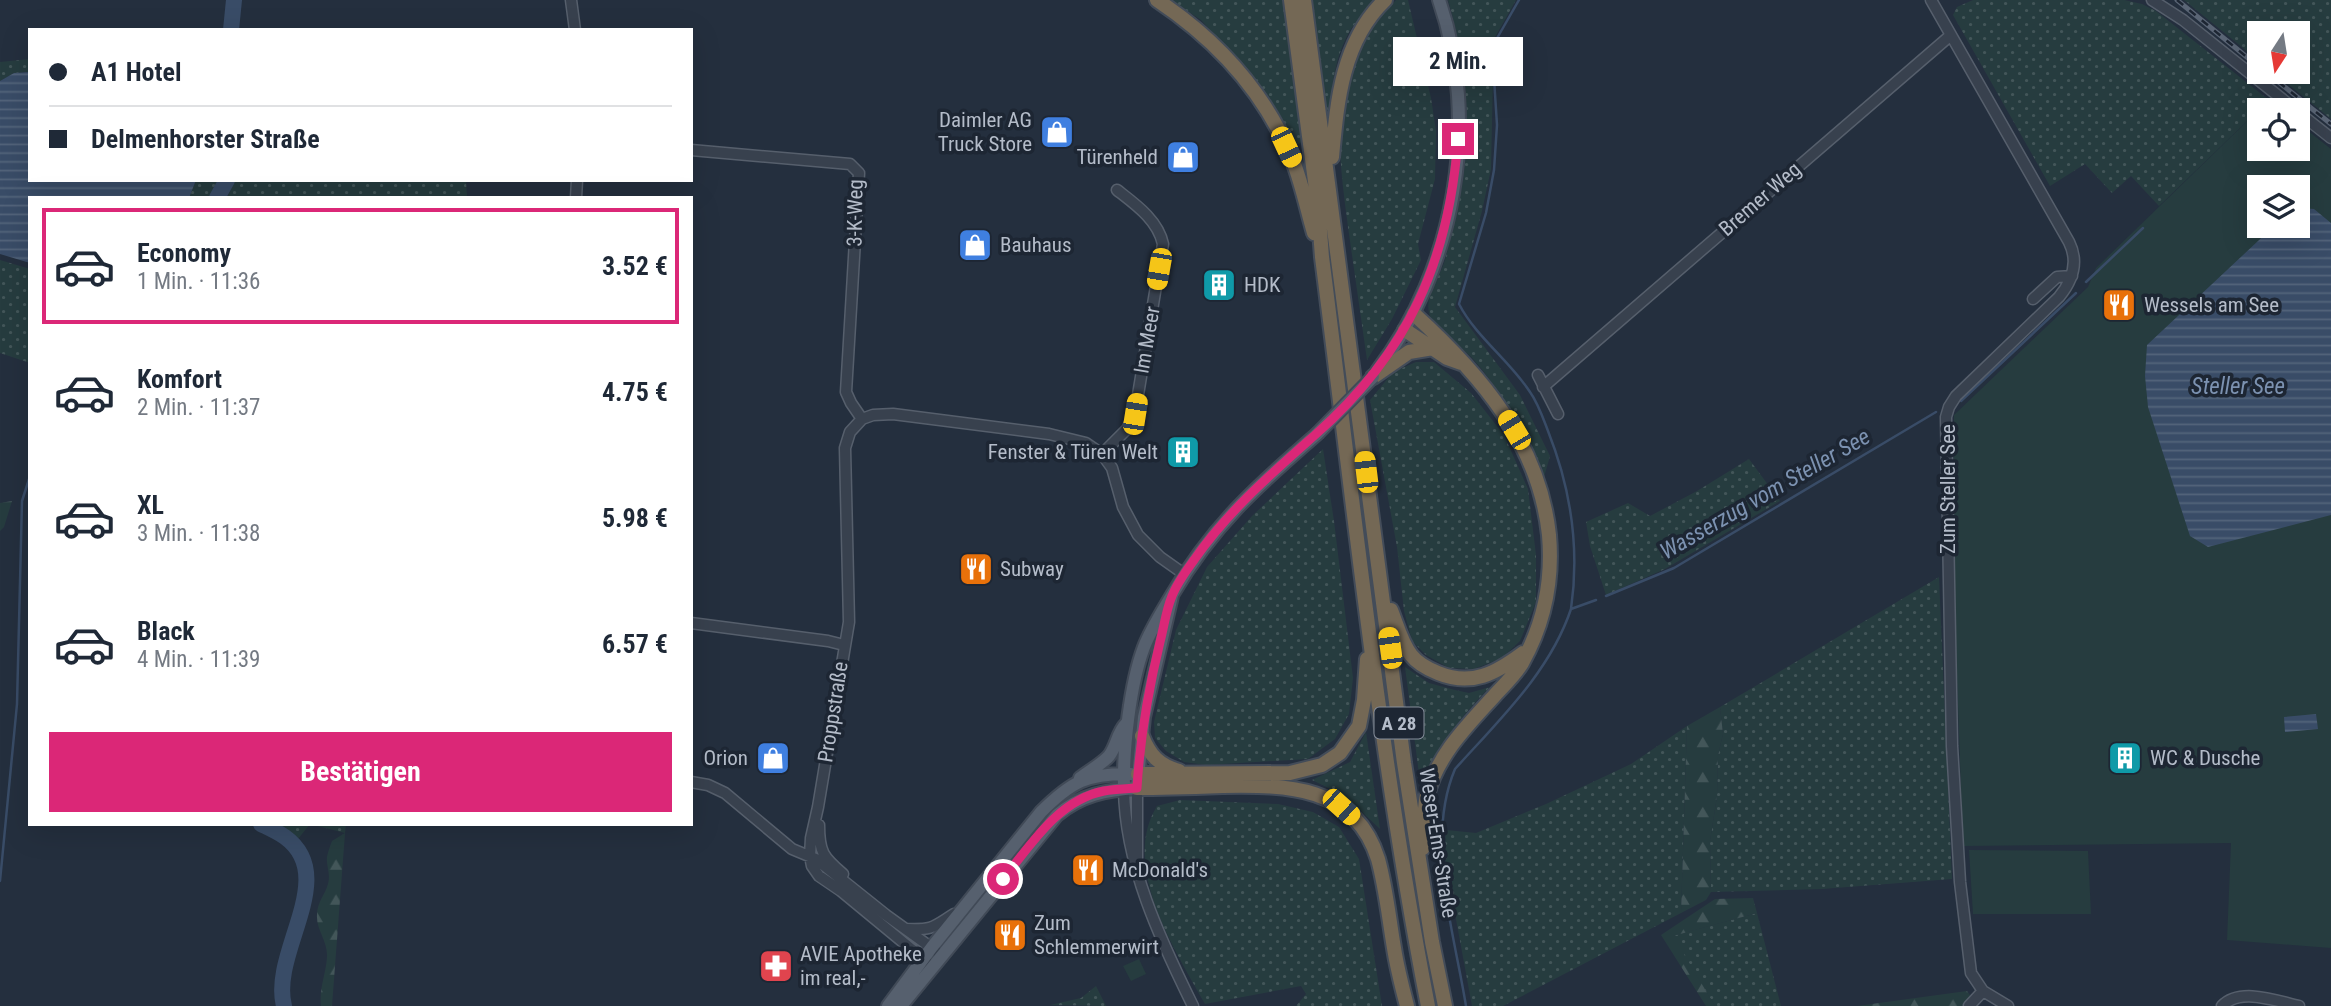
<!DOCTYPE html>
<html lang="de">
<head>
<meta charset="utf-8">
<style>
  :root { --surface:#fff; --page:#f2f2f3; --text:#1f2937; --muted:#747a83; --line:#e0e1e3; --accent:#db2777 }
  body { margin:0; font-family:"Roboto Condensed",sans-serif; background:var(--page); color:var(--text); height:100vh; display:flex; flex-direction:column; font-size:26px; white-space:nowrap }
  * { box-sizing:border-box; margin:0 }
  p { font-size:23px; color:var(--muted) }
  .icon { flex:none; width:38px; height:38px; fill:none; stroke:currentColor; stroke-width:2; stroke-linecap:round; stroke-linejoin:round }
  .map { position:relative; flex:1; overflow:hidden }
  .side { position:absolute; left:28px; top:196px; width:665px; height:630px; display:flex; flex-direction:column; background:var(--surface); border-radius:0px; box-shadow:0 7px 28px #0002 }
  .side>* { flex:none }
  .guide { position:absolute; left:28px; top:28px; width:665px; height:154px; border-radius:0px; box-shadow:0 7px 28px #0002; display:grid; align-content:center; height:154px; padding:0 21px; background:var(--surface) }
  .needle { width:46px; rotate:192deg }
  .buttons { position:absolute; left:2247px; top:21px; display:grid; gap:14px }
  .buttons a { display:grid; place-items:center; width:63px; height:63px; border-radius:0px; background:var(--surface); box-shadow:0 7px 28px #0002; font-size:35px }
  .end { position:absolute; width:32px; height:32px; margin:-16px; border:9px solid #db2777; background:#fff; box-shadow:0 0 0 4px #fff }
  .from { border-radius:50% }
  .bubble { position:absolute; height:49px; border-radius:0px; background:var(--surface); box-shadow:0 7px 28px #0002; font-size:23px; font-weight:700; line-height:49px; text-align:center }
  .car { position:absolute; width:21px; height:42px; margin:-21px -10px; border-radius:9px; box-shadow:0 0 5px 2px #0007; background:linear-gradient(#f5c518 24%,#345 0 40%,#f5c518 0 76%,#345 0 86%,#f5c518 0) }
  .guide b { display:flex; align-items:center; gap:24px; height:66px; font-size:26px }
  .guide b+b { border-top:2px solid var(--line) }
  .guide i { width:18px; height:18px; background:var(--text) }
  ul { padding:12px 0 0; list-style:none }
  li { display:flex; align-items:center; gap:21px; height:116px; margin:0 14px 10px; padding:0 7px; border:4px solid transparent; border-radius:0px }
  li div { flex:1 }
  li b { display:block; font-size:26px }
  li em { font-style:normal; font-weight:700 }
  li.selected { border-color:var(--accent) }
  li>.icon { width:63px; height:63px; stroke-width:1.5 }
  .cta { display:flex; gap:14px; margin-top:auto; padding:14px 21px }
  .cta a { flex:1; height:80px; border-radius:0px; background:var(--accent); color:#fff; font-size:28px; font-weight:700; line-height:80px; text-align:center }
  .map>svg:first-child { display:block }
  .grass { fill:url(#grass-dots) }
  .forest { fill:url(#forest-firs) }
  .park { fill:#263c3f; fill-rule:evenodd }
  .water { fill:url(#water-rules) }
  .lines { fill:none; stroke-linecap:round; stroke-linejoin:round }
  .stream { stroke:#394c67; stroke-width:2.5 }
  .river { stroke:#394c67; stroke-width:16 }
  .minor-casing { stroke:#565f6c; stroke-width:13 }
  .major-casing { stroke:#414a57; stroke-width:16 }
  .highway-casing { stroke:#434c59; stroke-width:18 }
  .minor { stroke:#38414e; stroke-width:10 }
  .major { stroke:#56606e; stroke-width:12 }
  .highway { stroke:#746855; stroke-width:14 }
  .rail-casing { stroke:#5a6575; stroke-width:5 }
  .rail { stroke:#1d2633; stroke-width:2.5; stroke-dasharray:8; stroke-linecap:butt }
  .major-bridge-casing { stroke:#414a57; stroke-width:16; stroke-linecap:butt }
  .major-bridge { stroke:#56606e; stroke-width:12 }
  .route { stroke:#db2777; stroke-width:9 }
  .labels { text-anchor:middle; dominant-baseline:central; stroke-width:7; stroke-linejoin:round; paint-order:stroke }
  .shield { fill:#1d2633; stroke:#878f9c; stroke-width:2 }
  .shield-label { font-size:19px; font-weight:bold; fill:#b4bcc9 }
  .poi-label { font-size:21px; fill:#b4bcc9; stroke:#1d2633; text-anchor:start }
  .street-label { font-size:21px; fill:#b4bcc9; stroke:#1d2633 }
  .water-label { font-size:23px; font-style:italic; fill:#7c92b1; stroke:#1d2633 }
</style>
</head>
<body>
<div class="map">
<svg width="2331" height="1006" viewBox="0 0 2331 1006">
  <defs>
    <pattern id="grass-dots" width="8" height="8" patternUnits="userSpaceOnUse" patternTransform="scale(1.75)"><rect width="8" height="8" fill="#263c3f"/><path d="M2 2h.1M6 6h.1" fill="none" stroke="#435659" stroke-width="1.8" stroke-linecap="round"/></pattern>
    <pattern id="forest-firs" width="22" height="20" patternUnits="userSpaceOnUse" patternTransform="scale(1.75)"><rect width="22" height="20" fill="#263c3f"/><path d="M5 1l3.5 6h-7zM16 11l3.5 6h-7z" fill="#435659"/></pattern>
    <pattern id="water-rules" width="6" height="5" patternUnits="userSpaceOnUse" patternTransform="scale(1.75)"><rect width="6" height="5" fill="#394c67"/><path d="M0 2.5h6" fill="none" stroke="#53647b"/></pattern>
  </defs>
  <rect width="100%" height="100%" fill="#242f3e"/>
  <path class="grass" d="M1171,0H1283L1296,81L1302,142L1296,145L1254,78L1201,20Z
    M1312,0H1377C1369,9 1358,19 1351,29C1332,60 1331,97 1328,132Z
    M1396,0H1408L1431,98L1436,131L1435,179L1418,244L1421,260L1392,319L1367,360C1361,318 1355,276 1349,234C1337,144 1325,70 1396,0Z
    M1448,0H1516L1490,46L1493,75L1491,169L1482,211L1455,307L1520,395L1550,456L1544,477C1525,435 1504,394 1473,359C1463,348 1431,325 1429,313C1425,295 1438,280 1444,263C1449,247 1453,229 1457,211C1474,141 1468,68 1448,0Z
    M1973,0H2124L2142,4L2156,11L2269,100L2159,206L2131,176L2112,193L2085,164L2050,186L1953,15L1957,7Z
    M2184,0H2331V119L2273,72H2298V33H2259V61Z
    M30,59V72L14,73L0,81V62Z
    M196,180H223L213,198H189Z
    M235,180H466L467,198H227Z
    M0,260L30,269V363L0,353Z
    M1416,362H1434L1471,393L1504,435L1528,489L1536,555V602L1520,641L1502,658L1474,669L1449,668L1426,655L1412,641L1404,611L1397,547L1370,400L1393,372Z
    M1323,449L1334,521L1353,678L1349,714L1335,739L1308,759L1206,765L1184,762L1166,751L1155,738L1154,722L1176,630L1207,567L1252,516Z
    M1749,459L1780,501L1665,569L1606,595L1590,546L1586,522L1628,503L1650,516L1697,491Z
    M1939,577L1952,879L1822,889L1711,892L1710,841L1717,796L1718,755L1723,734L1720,707Z
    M1405,667L1429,683L1455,690L1469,693L1490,687C1460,717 1436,749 1421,789Z
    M1687,726L1681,913L1503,1006H1472L1444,854L1446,830L1476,833L1546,804L1631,764Z
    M1366,732L1380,829L1345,796L1312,780L1350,762Z
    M1180,800L1278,804L1313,812L1339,827L1359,859L1382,1006H1296L1306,994L1301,986L1205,1004C1175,950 1120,866 1157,806Z
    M275,824H346L345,833L310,824L298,839Z
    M1757,913L1781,1006H1715L1672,936Z
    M1096,986L1106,1006L1050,1005L1081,998Z"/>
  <path class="forest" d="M12,501L4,527L0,531V503Z
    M1720,707L1723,734L1718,755L1717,796L1710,841L1711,892L1706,900L1681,913L1687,726Z
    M345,833L332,1006H321C319,988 326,974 327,957C328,941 316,930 317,915C317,902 325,895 328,884C331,874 326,866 327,857C328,852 330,846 332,841Z
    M1753,898L1757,913L1673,936L1715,1006H1706L1661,935L1715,899Z
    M1967,991L1972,998L1964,1006H1857Z"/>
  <path class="park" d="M2269,100L2282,110H2259V149H2298V123L2331,149V948L2227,940L2231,843L1963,846L1953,565L1954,415L2088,287L2096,268ZM2259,187H2298V226H2259Z
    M1969,850L2088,851L2091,914H1973Z
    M1139,959L1146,974L1131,981L1123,966Z"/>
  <path class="water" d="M30,72V180H196L189,198H30V263L0,254V81L14,73Z
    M2301,208L2314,209L2331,223V515L2208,547L2190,536L2148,407L2145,376L2147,345L2274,226H2298V209Z
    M2316,714L2318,729L2285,732L2284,717Z"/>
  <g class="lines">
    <path class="stream" d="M1519,0L1492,47L1497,125L1494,170L1486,213L1459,304C1476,337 1510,361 1530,392C1538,403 1543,418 1548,431C1571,489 1580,547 1571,609
      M2086,282L2143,228
      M1961,401L2076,293
      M1606,596L1674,568L1936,412
      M0,881L17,704L22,501L30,476
      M1466,1006C1454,932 1425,840 1455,769C1499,720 1550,672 1571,609L1596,600"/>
    <path class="river" d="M231,30L234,0
      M217,198L227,180
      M261,824C269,828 278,832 285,837C340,877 270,952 284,1006"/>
    <g class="minor-casing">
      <path id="minor" d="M571,0L575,30
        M1931,0L2069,242C2079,262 2073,280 2059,297L1956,396L1949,407L1946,417L1952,746L1960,882L1971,973L1983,991L2008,1006
        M2152,0L2183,20L2296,110
        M2298,112L2331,138
        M691,150L850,164L859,173L846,392L851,403L862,419L850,432L845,448L849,622L818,807L811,838L810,856L812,866L819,876L841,891L927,962
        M576,198L577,180
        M2033,299L2057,277L2072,276
        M1538,375L1558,414
        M1543,387L1951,35
        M862,419L873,415L893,414L1049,434L1086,443L1102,454L1112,468L1123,507L1138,535L1160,557L1184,574
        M1102,454L1127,429L1135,413L1163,244C1158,220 1135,204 1117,190
        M691,623L828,641L844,645
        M691,782L708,785L725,793L792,849L816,859L886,915L936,951
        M1124,789C1125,865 1160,939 1193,1006
        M819,825C819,852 823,857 843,874
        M1137,858V788
        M907,929C934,930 933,927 954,914
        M1969,1006L1983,991
        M2222,1006C2240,987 2277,1001 2299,1006"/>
    </g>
    <g class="major-casing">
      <path id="major" d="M1377,371C1455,269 1481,122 1439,0
        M1080,778C1089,771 1102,764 1109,756C1117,746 1117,733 1126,724
        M1124,789C1123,749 1130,684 1144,647C1151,629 1162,612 1172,595C1213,525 1257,486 1317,434
        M888,1006L932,947L1041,812C1071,782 1087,773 1131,774
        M901,1006L1057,815C1081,795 1106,790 1137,788L1144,717L1172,596"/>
    </g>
    <g class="highway-casing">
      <path id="highway" d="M1157,0C1217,40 1266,94 1293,161C1302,184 1307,209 1314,233
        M1291,0L1318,204L1322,257C1354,507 1380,759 1428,1006
        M1304,0L1404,763L1432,942L1445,1006
        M1332,157C1337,102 1342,41 1385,0
        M1414,314C1480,374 1539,442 1549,535C1553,581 1545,622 1522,663C1515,675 1504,685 1495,695C1467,726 1438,754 1427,795C1423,813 1425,831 1423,848
        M1405,330L1447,358L1461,363
        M1373,377L1409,352L1433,348
        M1391,610C1397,625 1401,642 1411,655C1418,664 1428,669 1438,673C1472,687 1496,673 1523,653
        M1142,736C1150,756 1159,765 1179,771
        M1138,774L1290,773L1322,765L1340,753L1359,726L1364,700L1367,659
        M1137,788C1165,788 1194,787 1223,786C1286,785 1355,785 1378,859C1386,888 1389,919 1394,948C1397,968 1402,987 1407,1006"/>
    </g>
    <use href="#minor" class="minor"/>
    <use href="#major" class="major"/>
    <use href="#highway" class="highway"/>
    <g class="rail-casing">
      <path id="rail" d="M2177,0L2259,67
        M2266,72L2331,124"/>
    </g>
    <use href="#rail" class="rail"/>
    <g class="major-bridge-casing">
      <path id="major-bridge" d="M1317,434L1373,377"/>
    </g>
    <use href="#major-bridge" class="major-bridge"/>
  </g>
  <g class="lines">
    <path class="route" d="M1003,879C1031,845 1058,800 1104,791C1115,789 1126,789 1137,788C1140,738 1148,691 1160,642C1164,627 1166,610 1172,596C1177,583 1186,571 1194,560C1228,511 1271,474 1315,435C1408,353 1449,261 1458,139"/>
  </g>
  <defs>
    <g id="shop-square" transform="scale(1.75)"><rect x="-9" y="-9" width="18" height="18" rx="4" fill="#3f7fe0" stroke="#1d2633"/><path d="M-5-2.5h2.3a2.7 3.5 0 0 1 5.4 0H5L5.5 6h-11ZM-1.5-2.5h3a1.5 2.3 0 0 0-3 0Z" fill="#fff"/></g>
    <g id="building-square" transform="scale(1.75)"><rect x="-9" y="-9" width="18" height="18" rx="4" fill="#0f9aa8" stroke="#1d2633"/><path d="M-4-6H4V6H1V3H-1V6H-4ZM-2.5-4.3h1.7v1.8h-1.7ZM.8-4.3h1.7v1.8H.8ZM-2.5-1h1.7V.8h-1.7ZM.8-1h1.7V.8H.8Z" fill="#fff"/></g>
    <g id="restaurant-square" transform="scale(1.75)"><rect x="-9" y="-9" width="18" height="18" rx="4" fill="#e8710a" stroke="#1d2633"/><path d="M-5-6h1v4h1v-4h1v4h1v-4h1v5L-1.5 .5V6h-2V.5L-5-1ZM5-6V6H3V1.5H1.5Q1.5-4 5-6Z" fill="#fff"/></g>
    <g id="pharmacy-square" transform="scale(1.75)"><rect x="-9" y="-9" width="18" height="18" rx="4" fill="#e0444e" stroke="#1d2633"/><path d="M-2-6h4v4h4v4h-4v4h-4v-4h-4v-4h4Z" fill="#fff"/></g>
  </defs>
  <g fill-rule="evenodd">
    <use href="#shop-square" x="1057" y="132"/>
    <use href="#shop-square" x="1183" y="157"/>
    <use href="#shop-square" x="975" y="245"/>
    <use href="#building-square" x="1219" y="285"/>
    <use href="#restaurant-square" x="2119" y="305"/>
    <use href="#building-square" x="1183" y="452"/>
    <use href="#restaurant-square" x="976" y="569"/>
    <use href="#shop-square" x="773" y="758"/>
    <use href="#building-square" x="2125" y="758"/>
    <use href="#restaurant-square" x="1088" y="870"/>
    <use href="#restaurant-square" x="1010" y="935"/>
    <use href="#pharmacy-square" x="776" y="966"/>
  </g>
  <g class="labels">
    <rect class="shield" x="1374.5" y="707.5" width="49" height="31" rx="5"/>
    <g class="shield-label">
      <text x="1399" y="723">A 28</text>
    </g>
    <g class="poi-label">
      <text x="1032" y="120" text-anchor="end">Daimler AG<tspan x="1032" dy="24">Truck Store</tspan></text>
      <text x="1158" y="157" text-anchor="end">Türenheld</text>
      <text x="1000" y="245">Bauhaus</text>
      <text x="1244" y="285">HDK</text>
      <text x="2144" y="305">Wessels am See</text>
      <text x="1158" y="452" text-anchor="end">Fenster &amp; Türen Welt</text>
      <text x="1000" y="569">Subway</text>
      <text x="748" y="758" text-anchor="end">Orion</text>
      <text x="2150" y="758">WC &amp; Dusche</text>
      <text x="1112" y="870">McDonald's</text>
      <text x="1034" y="923">Zum<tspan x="1034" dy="24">Schlemmerwirt</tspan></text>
      <text x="800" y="954">AVIE Apotheke<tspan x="800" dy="24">im real,-</tspan></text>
    </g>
    <g class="street-label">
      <text transform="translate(1760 199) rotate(-41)">Bremer Weg</text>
      <text transform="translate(855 213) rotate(-89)">3-K-Weg</text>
      <text transform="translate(1147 340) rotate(-80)">Im Meer</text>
      <text transform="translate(1948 489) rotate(-90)">Zum Steller See</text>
      <text transform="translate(833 712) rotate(-81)">Proppstraße</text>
      <text transform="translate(1438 843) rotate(81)">Weser-Ems-Straße</text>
    </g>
    <g class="water-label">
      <text x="2238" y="386">Steller See</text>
      <text transform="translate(1765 494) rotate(-30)">Wasserzug vom Steller See</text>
    </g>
  </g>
</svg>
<div class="buttons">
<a><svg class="needle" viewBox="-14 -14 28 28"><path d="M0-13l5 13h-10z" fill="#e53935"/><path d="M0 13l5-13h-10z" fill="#747a83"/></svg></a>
<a><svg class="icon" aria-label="locate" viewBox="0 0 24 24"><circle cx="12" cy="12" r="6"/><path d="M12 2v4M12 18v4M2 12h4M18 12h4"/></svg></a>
<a><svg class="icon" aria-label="layers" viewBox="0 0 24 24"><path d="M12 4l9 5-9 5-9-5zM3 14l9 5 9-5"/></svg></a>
</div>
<i class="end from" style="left:1003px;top:879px"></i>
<i class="end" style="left:1458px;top:139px"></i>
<div class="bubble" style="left:1393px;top:37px;width:130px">2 Min.</div>
<i class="car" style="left:1286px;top:147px;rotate:155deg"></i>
<i class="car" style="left:1159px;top:269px;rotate:190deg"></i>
<i class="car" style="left:1135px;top:414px;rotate:9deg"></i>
<i class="car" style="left:1514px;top:430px;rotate:329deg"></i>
<i class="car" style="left:1366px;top:472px;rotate:353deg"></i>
<i class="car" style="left:1390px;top:648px;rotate:352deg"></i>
<i class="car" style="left:1341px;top:807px;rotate:132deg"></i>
<div class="guide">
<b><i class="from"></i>A1 Hotel</b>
<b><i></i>Delmenhorster Straße</b>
</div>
<section class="side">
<ul>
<li class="selected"><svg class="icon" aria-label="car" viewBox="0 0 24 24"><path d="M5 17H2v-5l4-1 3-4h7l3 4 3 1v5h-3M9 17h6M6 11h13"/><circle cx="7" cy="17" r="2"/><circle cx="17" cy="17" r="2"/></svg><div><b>Economy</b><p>1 Min. · 11:36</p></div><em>3.52 €</em></li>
<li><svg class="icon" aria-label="car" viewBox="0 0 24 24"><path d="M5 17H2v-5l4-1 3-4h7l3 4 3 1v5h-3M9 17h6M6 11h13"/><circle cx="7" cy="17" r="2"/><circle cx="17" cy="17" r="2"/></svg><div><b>Komfort</b><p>2 Min. · 11:37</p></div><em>4.75 €</em></li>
<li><svg class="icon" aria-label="car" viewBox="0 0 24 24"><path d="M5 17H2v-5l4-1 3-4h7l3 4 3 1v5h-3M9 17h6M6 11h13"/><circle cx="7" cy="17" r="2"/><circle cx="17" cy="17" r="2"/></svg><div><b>XL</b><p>3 Min. · 11:38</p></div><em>5.98 €</em></li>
<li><svg class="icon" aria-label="car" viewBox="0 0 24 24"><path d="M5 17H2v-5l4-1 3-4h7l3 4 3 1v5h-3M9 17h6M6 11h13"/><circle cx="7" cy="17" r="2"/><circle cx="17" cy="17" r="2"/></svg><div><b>Black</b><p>4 Min. · 11:39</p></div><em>6.57 €</em></li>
</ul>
<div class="cta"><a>Bestätigen</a></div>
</section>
</div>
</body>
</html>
